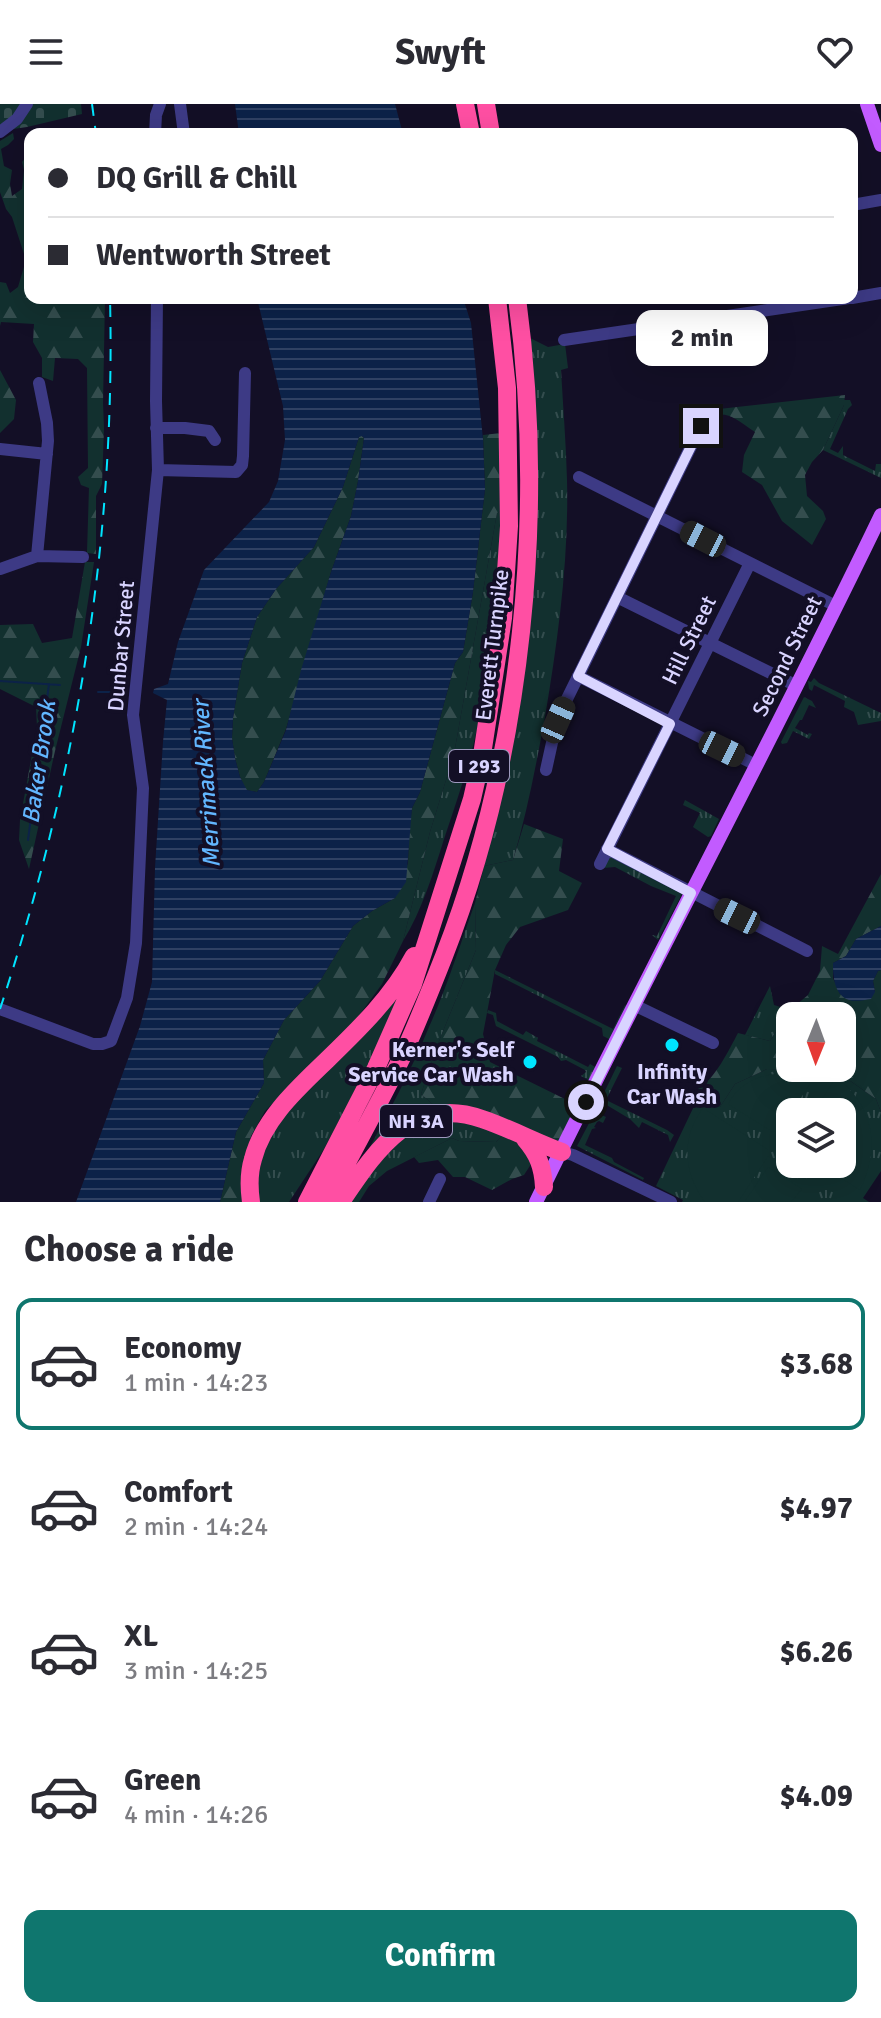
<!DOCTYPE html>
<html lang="en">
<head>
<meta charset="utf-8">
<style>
  :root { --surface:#fff; --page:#f7f7f7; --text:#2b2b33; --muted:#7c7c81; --line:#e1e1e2; --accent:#0f766e }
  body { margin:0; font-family:Signika,sans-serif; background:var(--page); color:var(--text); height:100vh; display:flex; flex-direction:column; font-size:30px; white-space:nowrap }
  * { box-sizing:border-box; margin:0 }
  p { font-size:26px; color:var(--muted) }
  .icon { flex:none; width:44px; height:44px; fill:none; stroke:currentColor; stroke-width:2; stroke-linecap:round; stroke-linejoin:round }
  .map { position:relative; height:1098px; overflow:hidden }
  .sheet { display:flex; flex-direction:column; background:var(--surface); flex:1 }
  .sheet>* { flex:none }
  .banner { position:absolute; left:24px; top:24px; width:834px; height:176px; border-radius:16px; box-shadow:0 8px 32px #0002; display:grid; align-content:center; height:176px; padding:0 24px; background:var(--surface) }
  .needle { width:52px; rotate:181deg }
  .controls { position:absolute; left:776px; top:898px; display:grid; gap:16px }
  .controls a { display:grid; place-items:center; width:80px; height:80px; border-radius:16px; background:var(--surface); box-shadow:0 8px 32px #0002; font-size:40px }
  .end { position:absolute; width:36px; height:36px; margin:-18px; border:10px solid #d9d4ff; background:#111; box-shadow:0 0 0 4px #111 }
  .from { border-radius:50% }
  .bubble { position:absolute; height:56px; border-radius:16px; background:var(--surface); box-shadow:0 8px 32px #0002; font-size:26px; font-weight:700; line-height:56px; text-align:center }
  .car { position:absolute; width:24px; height:48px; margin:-24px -12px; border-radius:10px; box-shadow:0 0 6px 2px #0007; background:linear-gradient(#222 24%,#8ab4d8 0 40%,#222 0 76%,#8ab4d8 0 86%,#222 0) }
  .banner b { display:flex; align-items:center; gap:28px; height:76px; font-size:30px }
  .banner b+b { border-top:2px solid var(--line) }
  .banner i { width:20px; height:20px; background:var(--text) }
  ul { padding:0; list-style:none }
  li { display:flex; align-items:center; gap:24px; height:132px; margin:0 16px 12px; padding:0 8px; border:4px solid transparent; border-radius:16px }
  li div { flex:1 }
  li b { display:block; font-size:30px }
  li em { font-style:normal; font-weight:700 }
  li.on { border-color:var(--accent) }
  li>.icon { width:72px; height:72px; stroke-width:1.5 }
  h2 { padding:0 24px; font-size:36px; line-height:96px }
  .button { display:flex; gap:16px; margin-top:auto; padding:16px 24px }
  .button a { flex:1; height:92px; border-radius:16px; background:var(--accent); color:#fff; font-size:32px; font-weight:700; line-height:92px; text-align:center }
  header { display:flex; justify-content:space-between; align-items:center; height:104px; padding:0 24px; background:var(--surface); font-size:36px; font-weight:700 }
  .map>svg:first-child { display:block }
  .grass { fill:url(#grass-tufts); fill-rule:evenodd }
  .forest { fill:url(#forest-firs); fill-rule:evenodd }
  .cemetery { fill:url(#cemetery-stones) }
  .pitch { fill:#12302f }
  .water { fill:url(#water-rules); fill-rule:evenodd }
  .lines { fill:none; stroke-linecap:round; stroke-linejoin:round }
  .stream { stroke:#0c2248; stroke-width:2 }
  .minor { stroke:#3d3a85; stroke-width:12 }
  .major { stroke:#c25bff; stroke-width:14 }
  .highway { stroke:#ff4fa3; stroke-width:18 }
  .rail { stroke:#00e5ff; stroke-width:2; stroke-dasharray:12 10; stroke-linecap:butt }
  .route { stroke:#d9d4ff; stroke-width:10 }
  .poi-dot { fill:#00e5ff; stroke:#130f26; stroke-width:3 }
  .labels { text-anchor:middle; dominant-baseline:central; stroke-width:8; stroke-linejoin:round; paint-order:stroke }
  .shield { fill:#130f26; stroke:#9e99be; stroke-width:2 }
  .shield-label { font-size:20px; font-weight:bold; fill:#d9d4ff }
  .street-label { font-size:22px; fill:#d9d4ff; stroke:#130f26 }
  .poi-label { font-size:22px; font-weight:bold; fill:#d9d4ff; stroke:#130f26; text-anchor:end }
  .water-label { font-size:24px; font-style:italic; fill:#62b6ff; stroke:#130f26 }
</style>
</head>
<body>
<header><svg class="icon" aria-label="menu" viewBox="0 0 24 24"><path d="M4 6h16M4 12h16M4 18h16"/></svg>Swyft<svg class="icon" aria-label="heart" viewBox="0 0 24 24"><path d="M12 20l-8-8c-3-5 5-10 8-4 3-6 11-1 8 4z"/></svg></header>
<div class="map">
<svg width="881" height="1098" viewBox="0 0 881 1098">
  <defs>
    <pattern id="grass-tufts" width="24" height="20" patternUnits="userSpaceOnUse" patternTransform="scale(2)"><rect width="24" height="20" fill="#12302f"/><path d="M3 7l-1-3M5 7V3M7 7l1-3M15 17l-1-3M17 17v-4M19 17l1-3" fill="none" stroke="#344d4e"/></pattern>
    <pattern id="forest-firs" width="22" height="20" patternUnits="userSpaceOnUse" patternTransform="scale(2)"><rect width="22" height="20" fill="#12302f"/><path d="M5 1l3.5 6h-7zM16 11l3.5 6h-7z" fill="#344d4e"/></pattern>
    <pattern id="cemetery-stones" width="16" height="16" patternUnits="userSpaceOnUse" patternTransform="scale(2)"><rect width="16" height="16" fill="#12302f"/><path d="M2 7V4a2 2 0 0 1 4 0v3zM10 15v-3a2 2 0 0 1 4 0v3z" fill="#344d4e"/></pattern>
    <pattern id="water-rules" width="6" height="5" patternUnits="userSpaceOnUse" patternTransform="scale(2)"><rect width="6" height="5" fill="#0c2248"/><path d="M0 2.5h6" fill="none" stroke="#2f4163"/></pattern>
  </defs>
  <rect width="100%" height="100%" fill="#130f26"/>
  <path class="grass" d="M530,234L548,243L565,240L568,264L561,266C563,302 566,339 567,376C569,455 558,535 545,613C536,661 527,709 513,756L484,762C501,695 518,627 526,558C538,449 537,344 530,234Z
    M844,296H850L852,301L848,305L830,345L838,349L843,342V351L875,367L876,360H881V374L823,346L844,301Z
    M501,407C498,480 492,553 477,625C469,662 456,699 444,735C433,770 422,806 403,837L430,728L454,650L497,409Z
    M814,574L819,579L881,609V617L858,621L854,608L844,603L845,597L814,581L812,587L809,585L808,577L811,578Z
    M804,593L812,597L816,604L809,601L802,616H800L795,624L808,631L809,629L812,630L809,635L793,627L787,639L782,640L781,638Z
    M685,696L719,715L711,732L708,733L693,723L700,709L683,701Z
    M611,751L679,786L682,790L658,836L652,831L657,832L676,792L651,782L615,763L603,764Z
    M475,799L476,846L437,942L421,990L437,1004L365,1052C388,1010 411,967 429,923C447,883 460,841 475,799Z
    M495,866L613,925L625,901L627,902L611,936L603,932L602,924L495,870Z
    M770,882L774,901L790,906L770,937L745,931Z
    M392,895L397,897L371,956L324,1045L289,1098H258L257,1080L263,1048L278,1016Z
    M488,906L496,909L497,917L523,931L526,927L538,934L537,937L588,963L590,960L597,964L590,977L581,972L586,968L585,966L566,956L561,957L558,953L496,922L493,911L487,909Z
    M617,962L622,964L606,996L667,1026L674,1031L670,1038L668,1031L642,1018L639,1024L630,1015L600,997Z
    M767,965L812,966L846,974L876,995L881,1008V1067L863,1094L869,1098H682L683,1096L656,1082L696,998L720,1003L735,980ZM790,1008H842V1060H790Z
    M595,1008L606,1013L603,1019L599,1017L597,1018L594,1023L596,1024L592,1025L585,1041L612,1054L614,1058L644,1074L643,1076L577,1042Z
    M459,1015L504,1030L496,1038L459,1037L452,1034L387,1067L369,1082L359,1098H350L379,1051L430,1017Z"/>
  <path class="forest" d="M13,29L14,35L8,41L1,45L4,62L12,66L10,80L12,92L22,85L24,66L22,58L27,52L28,43L30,46V93L27,107L30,112V194H105L103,299L104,324L102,380L96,392V450L87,449L89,384L81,381L78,373L88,364L87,264L78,255L55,254L53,277L42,273V254L33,238L34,220L1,218L0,222V178L6,179L10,189L18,183L26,156L12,113L6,105L0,88V37Z
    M0,266L16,296L14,315L0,329Z
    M845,291L844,301L823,346L812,358L805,371L807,392L823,407L826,415L812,441L782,417L762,381L742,368L744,351L755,328C730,311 726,304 696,318L683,309Z
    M501,329V407L497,409L454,650L430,728L403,837L382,880L355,917L265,1007L251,1032L244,1057L243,1098H220L236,1028L264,979L263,956L284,916L320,877L353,822L372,807L395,794L408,759L409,728L412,704L420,688L455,559L463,548L473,488L485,385L483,331Z
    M361,331L364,334L358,377L351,412L331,468L286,625L264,678L257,688L246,686L240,673L235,654L232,634L233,614L242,559L257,513L276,485L314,443L343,383L359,333Z
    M85,458H94L81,543L55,647L29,765L19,736L20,716L37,623L36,603L0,585V521L33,520L42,539L72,534Z
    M524,720L563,735L559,767L582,779L568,806L520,823L506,841L495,866L483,930L490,958L577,1001L559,1037L437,1004L421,990L437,942L476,846L475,799L484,762L513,756Z
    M881,770V822L856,835L846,852L833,859V874L840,890L875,888L873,877L878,867L881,866V1008L876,995L846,974L812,966L767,965L735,980L720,1003L696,998L702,987L698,985C715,975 729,946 738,929L770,937L790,906L808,891L820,867L822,842L838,850ZM790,912H842V964H790Z
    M504,1030L525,1043L533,1057L524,1071L512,1075L492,1086L465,1073H453L438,1056L419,1059L414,1053L452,1034L459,1037L496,1038Z"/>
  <path class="cemetery" d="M0,0H81L82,10L27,23L0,27Z"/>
  <path class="pitch" d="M775,970L793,972L810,980L779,1027L773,1028L728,1000C738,982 754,972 775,970Z
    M836,973C874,1002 881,1044 860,1086L819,1060H842V1008H814Z
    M703,1004L767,1045L769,1051L738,1098H705C683,1069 681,1033 703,1004Z
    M768,1063L802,1085L791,1098L745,1097Z"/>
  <path class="water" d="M235,0H395L403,30H239Z
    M257,194H463L471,219L483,335L485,385L473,488L463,548L455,559L420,688L412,704L406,778L395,794L372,807L353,822L320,877L284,916L263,956L264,979L236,1028L220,1098H76L140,922L152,878L155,764L163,638L167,596L153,589L154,585L168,580L178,538L204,466L269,398L278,377L285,336L283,302ZM362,332L364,334L358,377L351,412L331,468L301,566L286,626L264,678L257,688L247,686L240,673L235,654L232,634L233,614L242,559L257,513L276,485L314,443L343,383L359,333Z
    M881,822V866L878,867L873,877L875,888L871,895C865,896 855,898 849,896C834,891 833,872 833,859L846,852L856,835Z"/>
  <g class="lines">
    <path class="stream" d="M0,577L60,581
      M98,588H116
      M28,736L49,580"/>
    <path class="minor" d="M180,0L184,30
      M0,28L17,15L27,0
      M155,30L156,11L160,0
      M852,101L881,96
      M852,194L881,189
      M564,236L849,194
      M156,324H185L209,327L215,336
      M0,345L47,350
      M158,366L236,368L242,361L243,352L245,269
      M579,373L836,502
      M37,452L48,337L47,319L39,279
      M0,465L37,452L83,453
      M617,493L797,582
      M578,572L756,661
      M546,666L555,625L565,599L701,322
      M607,745L807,847
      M600,760L750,459
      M634,901L713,939
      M0,905L93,940H102L111,937L127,894L136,839L143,684L133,611L158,366L156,297L157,194
      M562,1048L573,1051L671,1098
      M429,1098L440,1075"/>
    <path class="major" d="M867,0L881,41
      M536,1098C648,867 770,642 881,411"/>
    <path class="highway" d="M465,0L471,30
      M486,0L491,30
      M525,1035C538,1050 543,1063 544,1083
      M251,1098C249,1084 249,1068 253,1055C263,1015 298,984 327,956C359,925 393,892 414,852
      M307,1098L376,964L413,880L472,695L482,651L503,514L509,422L507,284L497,194
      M326,1098C351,1050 378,1002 402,953C417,920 431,885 444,852C523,650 546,408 517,194
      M341,1098C375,1048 411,990 482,1015C509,1024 535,1038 562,1048"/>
    <path class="rail" d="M92,0L96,30
      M0,905C76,676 116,435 110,194"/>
  </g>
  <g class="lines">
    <path class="route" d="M586,998L691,789L607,745L670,620L578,572L701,322"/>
  </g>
  <g class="poi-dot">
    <circle cx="672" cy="941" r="8"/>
    <circle cx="530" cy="958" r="8"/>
  </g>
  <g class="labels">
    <g class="shield">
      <rect x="449" y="646" width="60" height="32" rx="6"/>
      <rect x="380" y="1001" width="72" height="32" rx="6"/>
    </g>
    <g class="shield-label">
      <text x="479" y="662">I 293</text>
      <text x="416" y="1017">NH 3A</text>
    </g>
    <g class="street-label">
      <text transform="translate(689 536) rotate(-64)">Hill Street</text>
      <text transform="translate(492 541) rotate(-83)">Everett Turnpike</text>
      <text transform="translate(121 542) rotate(-85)">Dunbar Street</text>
      <text transform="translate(787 552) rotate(-64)">Second Street</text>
    </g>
    <g class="poi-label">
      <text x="514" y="945">Kerner's Self<tspan x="514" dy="25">Service Car Wash</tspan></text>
      <text x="672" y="967" text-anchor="middle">Infinity<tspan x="672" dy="25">Car Wash</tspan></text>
    </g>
    <g class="water-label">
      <text transform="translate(39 658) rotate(-82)">Baker Brook</text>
      <text transform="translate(206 680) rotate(-94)">Merrimack River</text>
    </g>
  </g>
</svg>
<div class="controls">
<a><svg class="needle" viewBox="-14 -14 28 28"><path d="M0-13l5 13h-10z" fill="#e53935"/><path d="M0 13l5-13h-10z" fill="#7c7c81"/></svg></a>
<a><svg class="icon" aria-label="layers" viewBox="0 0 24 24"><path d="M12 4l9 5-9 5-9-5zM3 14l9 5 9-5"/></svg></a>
</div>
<i class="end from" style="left:586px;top:998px"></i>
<i class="end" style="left:701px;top:322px"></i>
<div class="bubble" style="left:636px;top:206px;width:132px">2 min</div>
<i class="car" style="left:703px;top:435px;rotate:297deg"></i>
<i class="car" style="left:558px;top:616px;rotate:24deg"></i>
<i class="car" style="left:722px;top:645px;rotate:116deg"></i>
<i class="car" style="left:737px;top:812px;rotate:296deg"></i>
<div class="banner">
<b><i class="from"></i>DQ Grill &amp; Chill</b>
<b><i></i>Wentworth Street</b>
</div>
</div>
<section class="sheet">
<h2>Choose a ride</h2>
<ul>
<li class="on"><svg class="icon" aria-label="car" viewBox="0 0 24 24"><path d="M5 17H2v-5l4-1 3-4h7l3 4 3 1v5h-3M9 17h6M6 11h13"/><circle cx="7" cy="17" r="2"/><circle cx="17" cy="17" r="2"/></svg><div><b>Economy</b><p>1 min · 14:23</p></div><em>$3.68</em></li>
<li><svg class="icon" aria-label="car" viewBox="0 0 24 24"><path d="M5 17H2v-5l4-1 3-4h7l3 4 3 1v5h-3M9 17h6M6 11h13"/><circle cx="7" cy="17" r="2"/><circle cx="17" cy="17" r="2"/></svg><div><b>Comfort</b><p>2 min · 14:24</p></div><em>$4.97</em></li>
<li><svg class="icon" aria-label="car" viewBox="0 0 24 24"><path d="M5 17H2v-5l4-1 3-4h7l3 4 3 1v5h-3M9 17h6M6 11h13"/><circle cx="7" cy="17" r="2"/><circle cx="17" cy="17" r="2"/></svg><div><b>XL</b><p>3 min · 14:25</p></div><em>$6.26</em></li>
<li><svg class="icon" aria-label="car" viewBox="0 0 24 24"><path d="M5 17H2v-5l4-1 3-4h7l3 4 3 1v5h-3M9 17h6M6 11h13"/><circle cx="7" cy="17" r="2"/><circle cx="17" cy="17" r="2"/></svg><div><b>Green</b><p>4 min · 14:26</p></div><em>$4.09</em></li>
</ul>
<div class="button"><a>Confirm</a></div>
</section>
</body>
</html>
